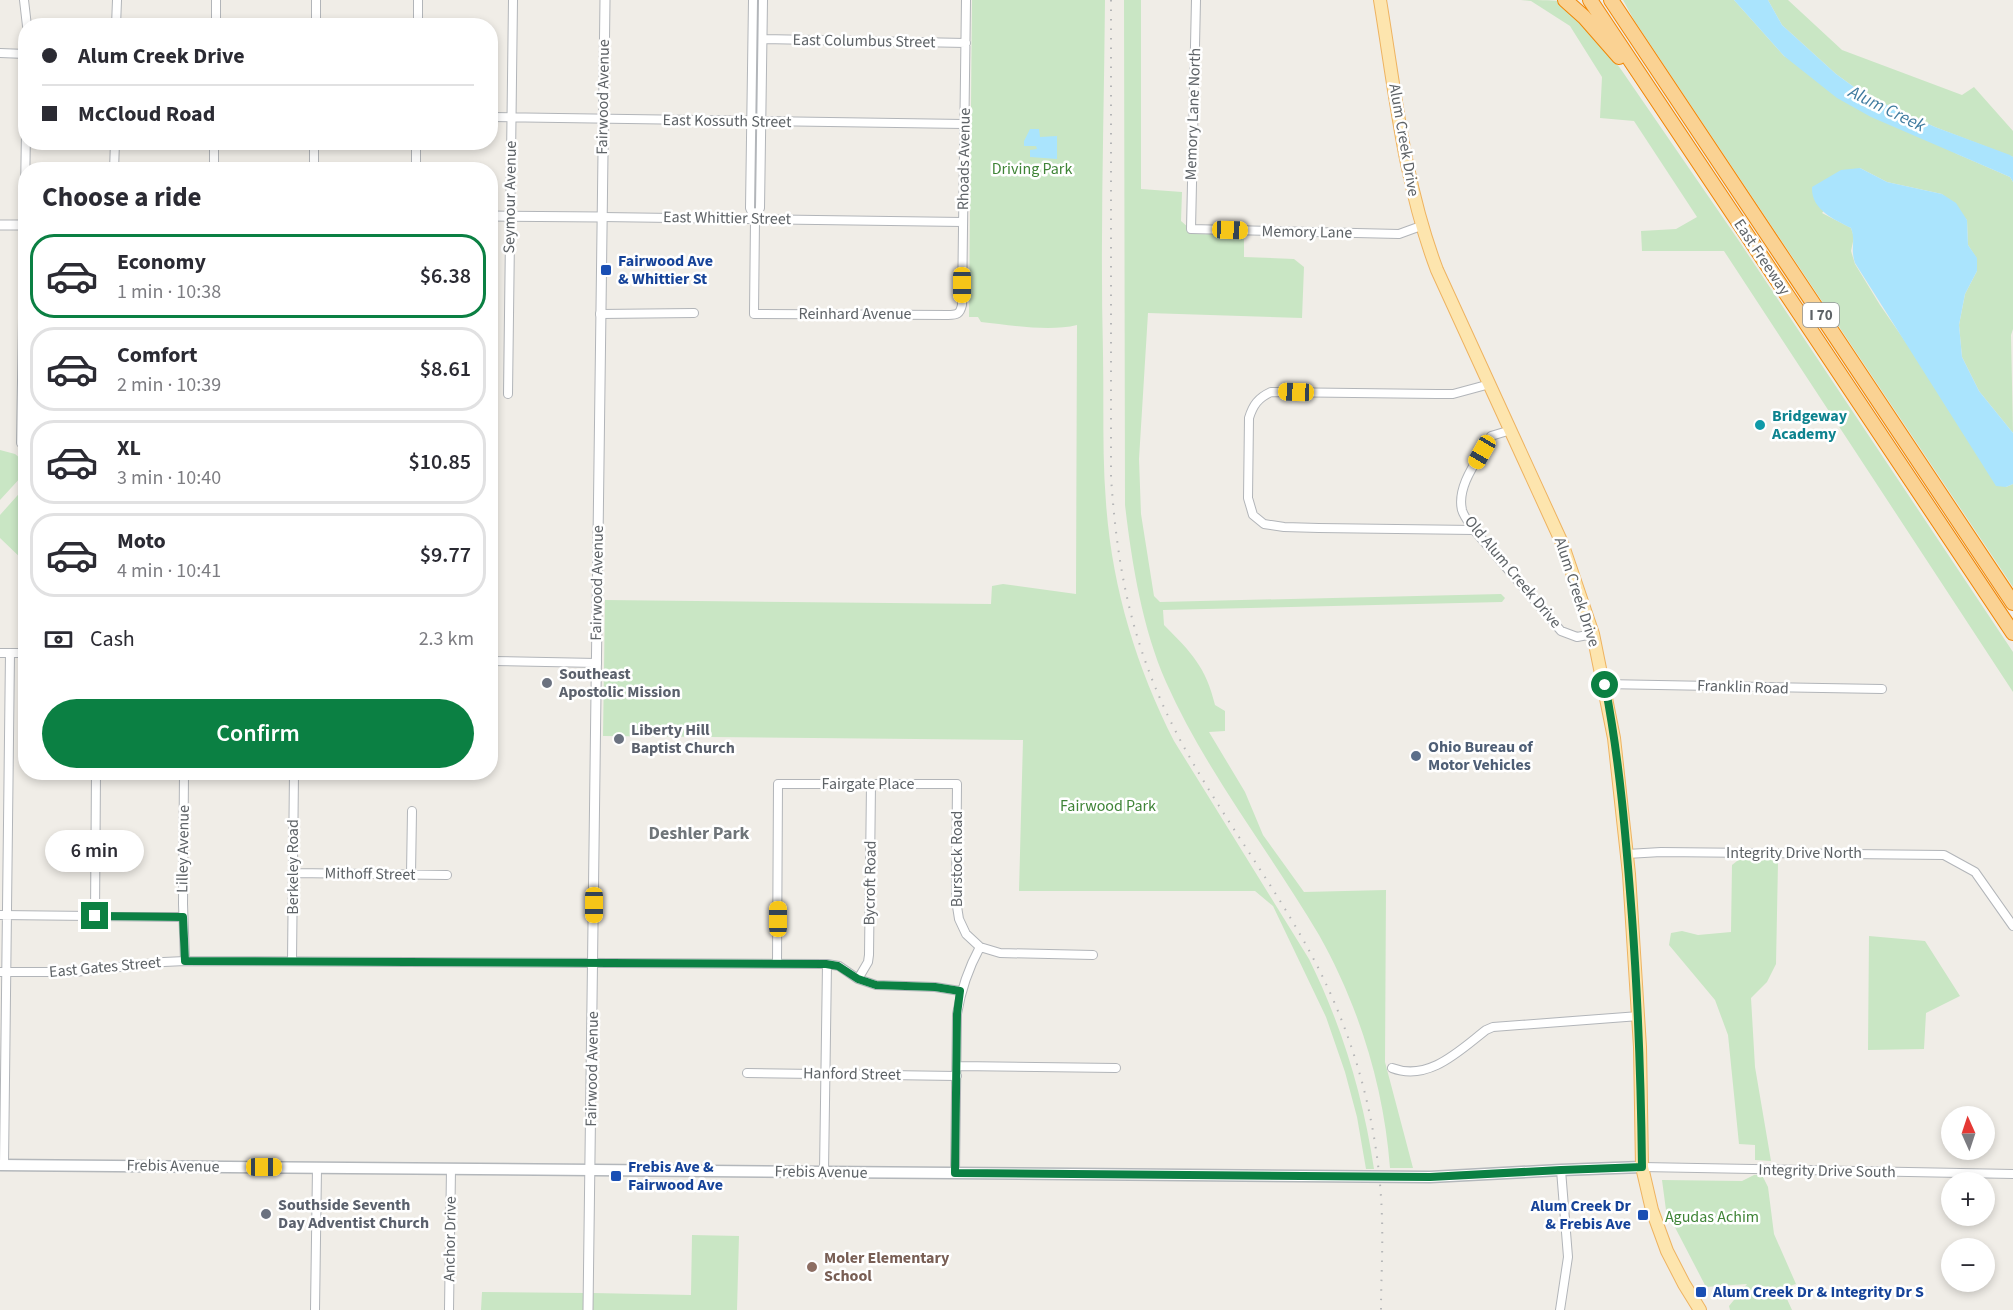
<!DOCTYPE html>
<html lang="en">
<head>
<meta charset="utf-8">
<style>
  :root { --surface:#fff; --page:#f7f7f7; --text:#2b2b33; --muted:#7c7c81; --line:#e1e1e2; --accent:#0b8043 }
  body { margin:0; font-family:"Source Sans 3",sans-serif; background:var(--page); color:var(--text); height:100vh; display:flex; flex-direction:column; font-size:22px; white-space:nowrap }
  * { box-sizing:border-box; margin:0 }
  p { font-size:20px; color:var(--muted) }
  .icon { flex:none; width:33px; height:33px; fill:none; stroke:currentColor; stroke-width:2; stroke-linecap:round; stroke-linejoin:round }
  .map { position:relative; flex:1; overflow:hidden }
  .side { position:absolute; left:18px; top:162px; width:480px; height:618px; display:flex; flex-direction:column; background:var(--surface); border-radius:24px; box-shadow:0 3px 9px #0003 }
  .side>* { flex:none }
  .banner { position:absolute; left:18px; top:18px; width:480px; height:132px; border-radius:24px; box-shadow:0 3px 9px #0003; display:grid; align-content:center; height:132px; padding:0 24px; background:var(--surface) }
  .needle { width:39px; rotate:357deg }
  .controls { position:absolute; left:1941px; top:1106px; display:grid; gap:12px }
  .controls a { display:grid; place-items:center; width:54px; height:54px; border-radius:50%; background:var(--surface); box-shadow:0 3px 9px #0003; font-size:30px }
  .end { position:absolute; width:27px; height:27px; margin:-14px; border:8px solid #0b8043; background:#fff; box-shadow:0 0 0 3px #fff }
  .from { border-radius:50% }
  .bubble { position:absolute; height:42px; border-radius:21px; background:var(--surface); box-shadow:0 3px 9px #0003; font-size:20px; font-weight:600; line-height:42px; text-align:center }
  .car { position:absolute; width:18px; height:36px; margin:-18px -9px; border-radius:8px; box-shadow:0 0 4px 2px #0007; background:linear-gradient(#f5c518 24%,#345 0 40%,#f5c518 0 76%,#345 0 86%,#f5c518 0) }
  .banner b { display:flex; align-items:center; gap:21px; height:57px; font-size:22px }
  .banner b+b { border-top:2px solid var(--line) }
  .banner i { width:15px; height:15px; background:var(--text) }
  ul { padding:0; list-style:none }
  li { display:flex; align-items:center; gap:18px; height:84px; margin:0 12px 9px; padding:0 12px; border:3px solid var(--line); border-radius:24px }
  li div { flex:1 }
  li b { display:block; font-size:22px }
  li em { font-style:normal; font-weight:600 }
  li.current { border-color:var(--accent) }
  li>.icon { width:54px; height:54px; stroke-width:1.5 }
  h2 { padding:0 24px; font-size:27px; line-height:72px }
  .pay { display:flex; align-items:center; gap:15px; height:66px; padding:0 24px; font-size:22px }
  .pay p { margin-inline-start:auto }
  .cta { display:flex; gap:12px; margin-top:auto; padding:12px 24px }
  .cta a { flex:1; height:69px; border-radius:36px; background:var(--accent); color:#fff; font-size:24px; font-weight:600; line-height:69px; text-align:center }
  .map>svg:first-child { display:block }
  .green { fill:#c9e6c4 }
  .water { fill:#aae4fd }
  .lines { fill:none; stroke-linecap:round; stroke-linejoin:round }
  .minor-casing { stroke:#b2b5b9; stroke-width:10 }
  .tertiary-casing { stroke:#b2b5b9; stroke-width:11 }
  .secondary-casing { stroke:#b3b7bb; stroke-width:13 }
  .primary-casing { stroke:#eeb361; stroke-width:14 }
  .motorway-casing { stroke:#f18706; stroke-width:16 }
  .minor { stroke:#fff; stroke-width:8 }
  .tertiary { stroke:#fff; stroke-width:9 }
  .secondary { stroke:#fff; stroke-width:10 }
  .primary { stroke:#fde5ae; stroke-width:12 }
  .motorway { stroke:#fad293; stroke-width:14 }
  .rail { stroke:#b5b6b7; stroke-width:2; stroke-dasharray:1.5 8; stroke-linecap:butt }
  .route { stroke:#0b8043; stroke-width:8 }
  .transit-dot { fill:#1a4fb4; stroke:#fff; stroke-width:2 }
  .culture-dot { fill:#0f9aa8; stroke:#fff; stroke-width:2 }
  .worship-dot { fill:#6b7280; stroke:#fff; stroke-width:2 }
  .service-dot { fill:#5c6f8a; stroke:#fff; stroke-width:2 }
  .education-dot { fill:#8d6e63; stroke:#fff; stroke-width:2 }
  .labels { text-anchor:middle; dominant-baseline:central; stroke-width:5; stroke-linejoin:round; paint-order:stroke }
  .shield { fill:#fff; stroke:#8e9295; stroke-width:1.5 }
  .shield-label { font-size:15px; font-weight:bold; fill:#5e6367 }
  .street-label { font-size:16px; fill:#5e6367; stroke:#fff }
  .park-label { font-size:16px; fill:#3f8437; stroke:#fff }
  .transit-label { font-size:16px; font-weight:bold; fill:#164399; stroke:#fff; text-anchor:start }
  .culture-label { font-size:16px; font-weight:bold; fill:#0d838f; stroke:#fff; text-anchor:start }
  .worship-label { font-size:16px; font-weight:bold; fill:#5b616d; stroke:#fff; text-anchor:start }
  .service-label { font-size:16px; font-weight:bold; fill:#4e5e75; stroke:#fff; text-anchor:start }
  .education-label { font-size:16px; font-weight:bold; fill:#785e54; stroke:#fff; text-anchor:start }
  .water-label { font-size:18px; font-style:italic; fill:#3f7b9f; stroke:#fff }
  .neighbourhood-label { font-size:18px; font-weight:bold; fill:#6f7579; stroke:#fff }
</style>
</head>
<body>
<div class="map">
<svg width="2013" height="1310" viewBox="0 0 2013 1310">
  <rect width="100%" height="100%" fill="#f0ede7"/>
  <path class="green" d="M972,0H1105C1104,118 1100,236 1103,354C1104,403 1102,454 1106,503C1112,587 1136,666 1174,741L1309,959C1342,1026 1363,1095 1374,1169H1366L1357,1117L1345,1072L1326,1017L1273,906L1255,891H1019L1023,740L603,736L605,600L991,604L992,586L1003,584L1076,594L1077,325C1049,332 1010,325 981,322L978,317H969Z
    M1124,0H1141V189L1182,192L1181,221L1196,234L1244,235V257L1294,259L1304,267L1302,318L1148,313L1139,459L1141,514L1154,596L1160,602L1501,594L1505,598L1502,602L1163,610L1164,625C1191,652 1206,667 1215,705L1225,711V731L1209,732L1245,792L1263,835L1304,892L1386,890L1385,1062L1413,1168H1390C1384,1087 1359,1006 1319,935C1269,850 1206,772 1166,682C1142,627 1132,564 1125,505Z
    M1521,0C1531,0 1550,0 1559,1C1576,10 1607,52 1620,68L1737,238L2013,652V692L1724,251H1642L1641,231L1676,229L1697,217L1634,121L1600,118L1602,77L1570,26L1531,1Z
    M1623,0H1734L1784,56L1957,154L2010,177L2013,182V329L2011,335L2013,433L1979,391L1962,357L1959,325L1965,294L1977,271V259L1968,245L1967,220L1942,194L1887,182L1860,168L1822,213L1851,228L1854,237L1851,251L1855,264L1880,305L2006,487L2013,484V587L1634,20Z
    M1768,0H1788L1842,50L1962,95L1974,87L2013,131V157L1935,127L1865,95L1836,74L1782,25Z
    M0,450L15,454L25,462L22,476L0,500Z
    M25,487V562L0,538V515Z
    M1776,856L1778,862L1776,964L1767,982L1751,998L1755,1067L1771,1161L1755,1160V1145L1739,1144L1728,1035L1715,1000L1669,945L1671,933L1682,931L1698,935L1731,932L1732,865L1742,857Z
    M1869,936L1925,941L1960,996L1926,1013L1924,1049L1868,1050Z
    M1754,1175H1762L1768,1187L1774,1234L1796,1284L1782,1288L1792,1310H1730L1729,1306L1747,1284L1706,1287L1666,1210L1662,1180L1742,1181Z
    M692,1235L739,1236L737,1310H593V1293L691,1295Z
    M482,1292L584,1293V1310H481Z"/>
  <path class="water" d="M1734,0H1768L1782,25L1836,74L1865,95L1935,127L2010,155L2013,157V182L2010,177L1871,117L1837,98L1784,56Z
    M1030,129H1039L1040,137L1057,136V159L1030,157V150L1037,149L1036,146H1024V141Z
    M1860,168L1887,182L1942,194L1956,203L1967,220L1968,245L1977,258V271L1965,294L1959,325L1962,357L1979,391L2013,433V484L2006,487L1996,486L1855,263C1850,248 1856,242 1851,228C1834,219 1811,210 1812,187L1841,170Z"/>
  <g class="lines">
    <g class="minor-casing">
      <path id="minor" d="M24,0L27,26
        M753,0L750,208L755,219
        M763,0L760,208L755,219L754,314L948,315C957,315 960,314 962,305L966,0
        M1196,0L1191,229L1399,234L1421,226
        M116,26L117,0
        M216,26V0
        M316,26V0
        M418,26V0
        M763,39L966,43
        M0,53L26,54
        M490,117L964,124
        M114,170L115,142
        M214,170V142
        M314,170V142
        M416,170V142
        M602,217L963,222
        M600,314L694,313
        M508,394L513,0
        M1511,430L1491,436C1480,457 1456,485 1462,510C1464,517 1470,524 1474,530L1561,631L1577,637L1593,634
        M21,443L26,131
        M1474,530L1319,528L1284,527L1264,524L1253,515L1248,498L1249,418C1253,405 1258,398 1271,392L1437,394H1453L1490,384
        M0,653H26
        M490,661L597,663
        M1604,684L1882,689
        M184,772L183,904L185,961
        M1627,854L1661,852L1944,855L1975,872L2013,926
        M293,873L447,875
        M411,874L412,811
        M0,915L183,917
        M95,916L96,772
        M292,961L294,772
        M777,964L778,784H957L956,900L959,919L966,934L980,947L1000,953L1093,955
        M0,972H74L164,962L185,961L827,964L839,966L858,979L876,985L935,987L960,991
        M858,979L868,962L869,955L871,784
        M957,1066L1116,1068
        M1392,1068C1429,1082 1460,1050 1486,1030L1493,1027L1639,1016
        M747,1073L957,1076
        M4,1165L10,653
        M1642,1167L2013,1174
        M824,1172L827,964
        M955,1173L957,1014C961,990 968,969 980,947
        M315,1310L317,1168
        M449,1310L451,1169
        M1560,1310L1568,1257L1561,1170"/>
    </g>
    <g class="tertiary-casing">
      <path id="tertiary" d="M490,216L602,217
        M0,225H26
        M588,1310L605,0"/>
    </g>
    <g class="secondary-casing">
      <path id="secondary" d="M0,1165L1430,1177L1561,1170L1642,1167"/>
    </g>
    <g class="primary-casing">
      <path id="primary" d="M1380,0C1395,91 1404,183 1437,270L1562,543L1593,634L1614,738L1629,874L1640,1047L1642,1167L1652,1210L1667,1251L1684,1284L1700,1310"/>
    </g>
    <g class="motorway-casing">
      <path id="motorway" d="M1565,0L1584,17L1619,57
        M1590,0L2013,633
        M1611,0L2013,603"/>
    </g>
    <use href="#minor" class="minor"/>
    <use href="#tertiary" class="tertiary"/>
    <use href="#secondary" class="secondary"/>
    <use href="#primary" class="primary"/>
    <use href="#motorway" class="motorway"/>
    <path class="rail" d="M1111,0V477C1117,565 1130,637 1169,718C1217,817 1292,902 1335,1004C1364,1072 1380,1145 1382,1219C1383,1249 1381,1280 1381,1310"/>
  </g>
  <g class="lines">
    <path class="route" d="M95,916L183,917L185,961L826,964L838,966L858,979L876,985L935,987L960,991L957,1014L955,1173L1430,1177L1561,1170L1642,1167C1641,1084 1638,1000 1632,917C1626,839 1620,762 1605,685"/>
  </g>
  <g class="transit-dot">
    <rect x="600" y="264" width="12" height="12" rx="3"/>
    <rect x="610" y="1170" width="12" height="12" rx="3"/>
    <rect x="1637" y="1209" width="12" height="12" rx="3"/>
    <rect x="1695" y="1286" width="12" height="12" rx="3"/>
  </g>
  <circle class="culture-dot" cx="1760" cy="425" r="6"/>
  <g class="worship-dot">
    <circle cx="547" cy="683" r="6"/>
    <circle cx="619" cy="739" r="6"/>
    <circle cx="266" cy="1214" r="6"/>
  </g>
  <circle class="service-dot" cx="1416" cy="756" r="6"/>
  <circle class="education-dot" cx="812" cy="1267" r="6"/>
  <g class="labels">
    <rect class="shield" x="1803" y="303" width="36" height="24" rx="4.5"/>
    <g class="shield-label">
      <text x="1821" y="315">I 70</text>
    </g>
    <g class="street-label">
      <text transform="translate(864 41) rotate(1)">East Columbus Street</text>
      <text transform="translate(603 97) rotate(-89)">Fairwood Avenue</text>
      <text transform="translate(1193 114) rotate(-88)">Memory Lane North</text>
      <text transform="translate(727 121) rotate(1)">East Kossuth Street</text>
      <text transform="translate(1404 140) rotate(80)">Alum Creek Drive</text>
      <text transform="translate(964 159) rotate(-89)">Rhoads Avenue</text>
      <text transform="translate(510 197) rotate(-89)">Seymour Avenue</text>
      <text transform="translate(727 218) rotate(1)">East Whittier Street</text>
      <text transform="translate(1307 232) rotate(1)">Memory Lane</text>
      <text transform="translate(1762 257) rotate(56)">East Freeway</text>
      <text x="855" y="314">Reinhard Avenue</text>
      <text transform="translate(1513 572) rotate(50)">Old Alum Creek Drive</text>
      <text transform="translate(597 583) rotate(-89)">Fairwood Avenue</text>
      <text transform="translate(1577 592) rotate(72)">Alum Creek Drive</text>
      <text transform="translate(1743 687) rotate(2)">Franklin Road</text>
      <text x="868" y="784">Fairgate Place</text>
      <text transform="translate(183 849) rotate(-89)">Lilley Avenue</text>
      <text x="1794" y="853">Integrity Drive North</text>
      <text transform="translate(957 859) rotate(-90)">Burstock Road</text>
      <text transform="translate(293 867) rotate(-90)">Berkeley Road</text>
      <text transform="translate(370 874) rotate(1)">Mithoff Street</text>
      <text transform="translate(870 883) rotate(-89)">Bycroft Road</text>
      <text transform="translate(105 967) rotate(-5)">East Gates Street</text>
      <text transform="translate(592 1069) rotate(-89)">Fairwood Avenue</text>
      <text transform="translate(852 1074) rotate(1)">Hanford Street</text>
      <text transform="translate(173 1166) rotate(1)">Frebis Avenue</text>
      <text transform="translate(1827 1171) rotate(1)">Integrity Drive South</text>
      <text transform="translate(821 1172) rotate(1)">Frebis Avenue</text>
      <text transform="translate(450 1239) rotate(-89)">Anchor Drive</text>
    </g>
    <g class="park-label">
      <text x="1032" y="169">Driving Park</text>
      <text x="1108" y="806">Fairwood Park</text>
      <text x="1712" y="1217">Agudas Achim</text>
    </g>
    <g class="transit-label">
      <text x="618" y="261">Fairwood Ave<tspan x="618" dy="18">&amp; Whittier St</tspan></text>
      <text x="628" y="1167">Frebis Ave &amp;<tspan x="628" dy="18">Fairwood Ave</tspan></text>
      <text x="1631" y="1206" text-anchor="end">Alum Creek Dr<tspan x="1631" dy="18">&amp; Frebis Ave</tspan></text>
      <text x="1713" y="1292">Alum Creek Dr &amp; Integrity Dr S</text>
    </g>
    <g class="culture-label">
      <text x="1772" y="416">Bridgeway<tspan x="1772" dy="18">Academy</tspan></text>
    </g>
    <g class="worship-label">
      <text x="559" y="674">Southeast<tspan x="559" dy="18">Apostolic Mission</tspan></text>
      <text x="631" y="730">Liberty Hill<tspan x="631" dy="18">Baptist Church</tspan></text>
      <text x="278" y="1205">Southside Seventh<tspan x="278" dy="18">Day Adventist Church</tspan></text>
    </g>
    <g class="service-label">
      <text x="1428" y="747">Ohio Bureau of<tspan x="1428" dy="18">Motor Vehicles</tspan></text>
    </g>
    <g class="education-label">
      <text x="824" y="1258">Moler Elementary<tspan x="824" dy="18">School</tspan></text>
    </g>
    <g class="water-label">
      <text transform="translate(1887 109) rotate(26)">Alum Creek</text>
    </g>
    <g class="neighbourhood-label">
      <text x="699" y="833">Deshler Park</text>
    </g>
  </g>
</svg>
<div class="controls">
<a><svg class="needle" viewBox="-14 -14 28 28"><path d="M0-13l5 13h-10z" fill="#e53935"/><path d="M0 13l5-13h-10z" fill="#7c7c81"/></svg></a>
<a>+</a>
<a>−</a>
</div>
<i class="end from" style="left:1605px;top:685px"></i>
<i class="end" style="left:95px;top:916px"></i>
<div class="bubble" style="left:45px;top:830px;width:99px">6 min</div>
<i class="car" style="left:1230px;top:230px;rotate:92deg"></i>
<i class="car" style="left:962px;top:285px;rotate:180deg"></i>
<i class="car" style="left:1296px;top:392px;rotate:272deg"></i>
<i class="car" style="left:1482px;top:452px;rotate:210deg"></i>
<i class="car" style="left:594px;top:905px;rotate:180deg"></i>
<i class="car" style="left:778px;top:919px;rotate:0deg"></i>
<i class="car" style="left:264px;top:1167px;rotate:90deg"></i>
<div class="banner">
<b><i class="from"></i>Alum Creek Drive</b>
<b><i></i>McCloud Road</b>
</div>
<section class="side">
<h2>Choose a ride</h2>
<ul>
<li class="current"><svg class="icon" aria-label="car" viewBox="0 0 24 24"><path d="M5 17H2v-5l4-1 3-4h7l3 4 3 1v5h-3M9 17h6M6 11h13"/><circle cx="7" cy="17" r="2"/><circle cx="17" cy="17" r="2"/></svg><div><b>Economy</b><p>1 min · 10:38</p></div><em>$6.38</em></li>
<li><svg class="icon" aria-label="car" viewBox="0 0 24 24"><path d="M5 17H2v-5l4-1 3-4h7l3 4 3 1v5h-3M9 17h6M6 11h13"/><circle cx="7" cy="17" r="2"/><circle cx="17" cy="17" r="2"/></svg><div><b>Comfort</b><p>2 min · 10:39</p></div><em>$8.61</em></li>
<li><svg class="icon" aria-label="car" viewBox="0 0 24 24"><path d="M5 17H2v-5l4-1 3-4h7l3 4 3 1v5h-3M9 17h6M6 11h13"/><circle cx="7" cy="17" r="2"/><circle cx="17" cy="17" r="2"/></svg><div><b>XL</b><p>3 min · 10:40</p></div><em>$10.85</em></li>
<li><svg class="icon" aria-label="car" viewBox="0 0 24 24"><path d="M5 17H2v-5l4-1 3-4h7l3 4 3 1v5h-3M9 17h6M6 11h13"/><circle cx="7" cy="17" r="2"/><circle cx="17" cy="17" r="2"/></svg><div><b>Moto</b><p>4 min · 10:41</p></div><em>$9.77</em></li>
</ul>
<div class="pay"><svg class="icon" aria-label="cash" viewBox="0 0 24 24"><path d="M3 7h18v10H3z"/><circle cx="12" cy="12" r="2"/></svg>Cash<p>2.3 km</p></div>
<div class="cta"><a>Confirm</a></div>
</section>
</div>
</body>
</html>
